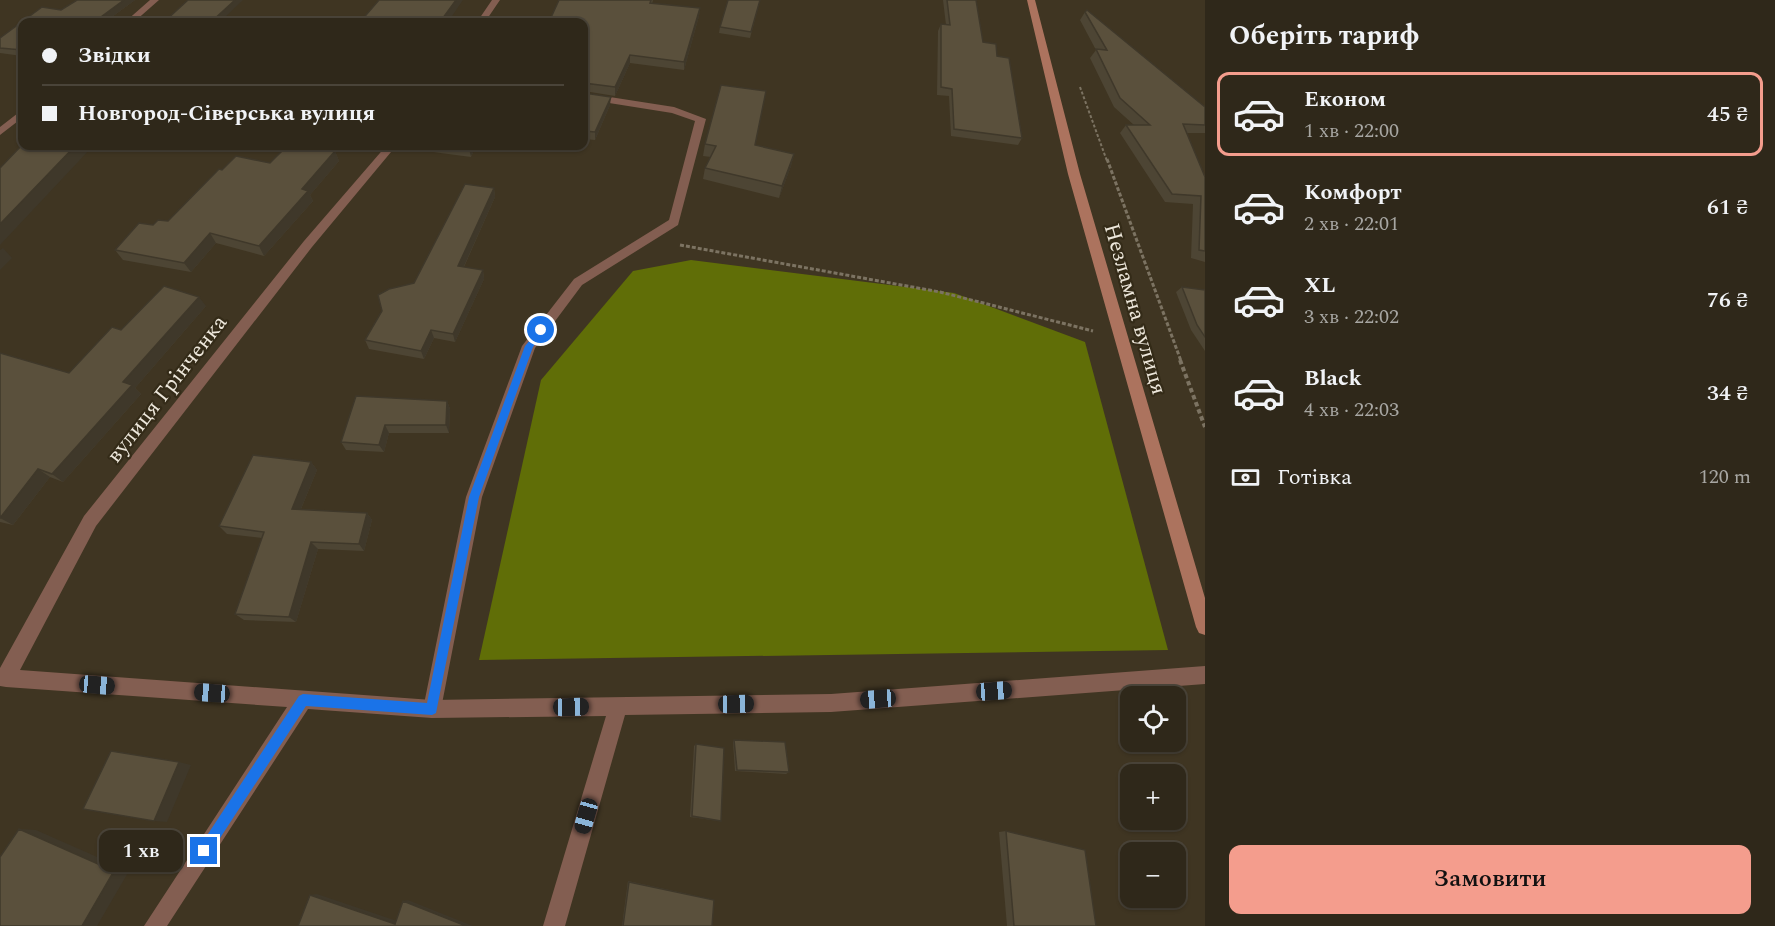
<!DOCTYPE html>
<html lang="uk">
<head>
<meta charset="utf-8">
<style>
  :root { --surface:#2f281a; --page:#373023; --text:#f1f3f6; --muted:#a7a6a2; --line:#4a4439; --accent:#f49d8d }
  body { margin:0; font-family:Spectral,serif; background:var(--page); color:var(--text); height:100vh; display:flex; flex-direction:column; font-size:22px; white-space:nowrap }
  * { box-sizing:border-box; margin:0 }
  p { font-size:20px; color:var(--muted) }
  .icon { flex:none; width:33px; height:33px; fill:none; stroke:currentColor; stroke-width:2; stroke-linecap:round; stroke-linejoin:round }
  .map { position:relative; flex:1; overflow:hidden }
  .sheet { display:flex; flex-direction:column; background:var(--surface); width:570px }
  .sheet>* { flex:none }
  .hud { position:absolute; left:18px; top:18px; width:570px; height:132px; border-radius:12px; box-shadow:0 2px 4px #0004,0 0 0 2px var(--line); display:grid; align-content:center; height:132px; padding:0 24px; background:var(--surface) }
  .buttons { position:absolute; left:1120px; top:686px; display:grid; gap:12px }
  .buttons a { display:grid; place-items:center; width:66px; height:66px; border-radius:12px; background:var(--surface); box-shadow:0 2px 4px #0004,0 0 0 2px var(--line); font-size:30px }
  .end { position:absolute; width:27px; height:27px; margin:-14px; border:8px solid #1a73e8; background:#fff; box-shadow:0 0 0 3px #fff }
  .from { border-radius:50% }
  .bubble { position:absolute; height:42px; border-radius:12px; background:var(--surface); box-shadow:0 2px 4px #0004,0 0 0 2px var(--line); font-size:20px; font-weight:600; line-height:42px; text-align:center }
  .car { position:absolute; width:18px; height:36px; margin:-18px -9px; border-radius:8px; box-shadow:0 0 4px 2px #0007; background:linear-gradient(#222 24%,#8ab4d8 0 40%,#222 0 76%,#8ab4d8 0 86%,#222 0) }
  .hud b { display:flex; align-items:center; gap:21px; height:57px; font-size:22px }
  .hud b+b { border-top:2px solid var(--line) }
  .hud i { width:15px; height:15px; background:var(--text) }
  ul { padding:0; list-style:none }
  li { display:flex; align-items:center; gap:18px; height:84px; margin:0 12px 9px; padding:0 12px; border:3px solid transparent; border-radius:12px }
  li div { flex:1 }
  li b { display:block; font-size:22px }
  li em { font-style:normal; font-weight:600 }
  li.active { border-color:var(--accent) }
  li>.icon { width:54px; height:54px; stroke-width:1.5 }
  h2 { padding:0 24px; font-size:27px; line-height:72px }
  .pay { display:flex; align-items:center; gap:15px; height:66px; padding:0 24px; font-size:22px }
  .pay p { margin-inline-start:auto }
  .action { display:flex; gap:12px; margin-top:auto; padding:12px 24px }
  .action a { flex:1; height:69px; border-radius:12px; background:var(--accent); color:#111; font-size:24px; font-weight:600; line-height:69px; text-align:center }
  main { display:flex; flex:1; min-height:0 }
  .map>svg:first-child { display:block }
  .forest { fill:#606e07 }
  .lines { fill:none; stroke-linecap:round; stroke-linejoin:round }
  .path-far2 { stroke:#7c7362; stroke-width:2; stroke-dasharray:3 2; stroke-linecap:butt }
  .path-far1 { stroke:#7c7362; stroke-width:3; stroke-dasharray:4 2; stroke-linecap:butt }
  .path { stroke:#7c7362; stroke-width:4; stroke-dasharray:4.5 3; stroke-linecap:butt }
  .lane { fill:#835e51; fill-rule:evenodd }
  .street { fill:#835e51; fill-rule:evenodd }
  .secondary { fill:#ac735e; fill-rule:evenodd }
  .wall { fill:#4d4534 }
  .shaded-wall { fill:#3f382a }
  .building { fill:#5a503c; stroke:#3f382a; stroke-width:1.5 }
  .route { fill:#1a73e8 }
  .labels { text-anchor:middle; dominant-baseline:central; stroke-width:4.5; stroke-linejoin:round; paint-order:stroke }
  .street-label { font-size:22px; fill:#ede7db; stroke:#342b18 }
</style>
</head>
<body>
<main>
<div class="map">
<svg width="1205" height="926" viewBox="0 0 1205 926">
  <rect width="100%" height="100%" fill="#3f3522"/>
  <path class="forest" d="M691,260L954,293L1085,342L1168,650L479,660L541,380L633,271Z"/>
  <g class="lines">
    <path class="path-far2" d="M1080,87L1107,161"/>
    <path class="path-far1" d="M1107,159L1181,361
      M680,245L940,292L1093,331"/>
    <path class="path" d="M1180,360L1205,427"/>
    <path class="lane" d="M584,93L674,107L706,119L678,225L582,285L535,348L482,497L441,709L438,715L432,718L426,715L423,709L466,497L522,346L574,279L669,220L695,121L672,113L584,99Z"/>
    <path class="street" d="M150,0H159L134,22H125Z
      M492,0H500L485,22H477Z
      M22,110V118L0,135V127Z
      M386,146H396L312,247L96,526L20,670L432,700L831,694L1205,666V684L831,712L625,715L565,926H543L606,716L432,718L308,709L167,926H144L287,707L6,687L0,686V668L84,516L304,241Z"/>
    <path class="secondary" d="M1027,0H1035L1080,174L1205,598V635L1199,633L1196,627L1068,174Z"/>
  </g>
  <path class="wall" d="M77,0H135L105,22H22V56L0,53V38L42,7L61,10Z
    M559,0H653L652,4L700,8L699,16L684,70L630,63L615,96L584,91V22Z
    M760,0L750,38L719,33L720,27Z
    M943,0H976L983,42L997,56L1022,138L1018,145L951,136L949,96L937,95L938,31L941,24L946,25Z
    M1085,12L1205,107V133H1187L1205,177V262L1191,258L1193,204L1165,202L1120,133L1126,125H1134L1114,107L1090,58L1096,50L1080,20Z
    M584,93L610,105L595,140L584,139Z
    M705,144L755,145L794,154L791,166L779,198L703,179L705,168L711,157L703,156Z
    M432,146H476L471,157L433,152Z
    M335,151L339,161L310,195L313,201L264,256L216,243L191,272L123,260L115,250L153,225L168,221L222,170L270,163Z
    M494,188L495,197L464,267L483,270L484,279L455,342L434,338L424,359L369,349L365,340Z
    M1182,287L1205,290V351L1191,330L1176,292Z
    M206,306L135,388L141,394L63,482L50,477L13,525L0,522V353L69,373L121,330Z
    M447,401L450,409L449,433H389L384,452L346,450L341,442Z
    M311,462L317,470L301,509L367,513L372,520L364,551L318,549L296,622L244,620L235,614L262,538L227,534L219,526Z
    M734,740L789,772L786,774L735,771L733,742Z
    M696,744L721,821H720L690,817L694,746Z
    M1006,831L1096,926H1007L999,832Z
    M628,881L714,900L712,926H622Z"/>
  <path class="shaded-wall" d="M124,0H135L105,22H94Z
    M235,0H243L220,22H211Z
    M456,0H463L448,22H440Z
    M700,8L699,16L684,70V62Z
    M630,55V63L615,96V87Z
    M611,97L610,105L595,140V132Z
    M75,146H93L0,245V224Z
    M471,146H476L471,157L469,149Z
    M335,151L339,161L310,195L313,201L264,256L259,246L302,189Z
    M794,154L791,166L779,198L782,186Z
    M494,188L495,197L460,275L458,266Z
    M210,233L216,243L191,272L184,263Z
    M3,248L12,258L0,270V250Z
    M483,270L484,279L455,342L453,334Z
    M199,297L206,306L135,388L141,394L63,482L52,474L123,382Z
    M431,330L434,338L424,359L421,351Z
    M447,401L450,409L449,433L446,425Z
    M385,425L389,433L384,452L379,445Z
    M311,462L317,470L298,516L292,509Z
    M38,469L50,477L13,525L0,518Z
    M367,513L372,520L364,551L359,544Z
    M311,542L318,549L296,622L289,617Z
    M179,762L191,765L167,822L154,821Z
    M19,829L36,830L129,871L97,926H82Z
    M317,894L400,922L395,924L310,895Z
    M408,900L473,926H466L403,901Z"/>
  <path class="building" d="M77,0H124L94,22H22V50L0,48V38L42,7L61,10Z
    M188,0H235L211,22H164Z
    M379,0H456L440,22H360Z
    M559,0H651L650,3L700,8L684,62L630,55L615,87L584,83V22H549Z
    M728,0H760L751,32L720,27Z
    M947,0H976L983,42L996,44L997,56L1009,58L1022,138L954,129L952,89L941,87V24L950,25Z
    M1087,10L1205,107V125L1183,124L1205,177V251L1199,250L1201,196L1172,194L1126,125H1150L1120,98L1096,49L1107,50L1085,12Z
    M721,85L766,91L755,145L794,154L782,186L705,168L716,146L705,144Z
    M584,93L611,97L595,132L584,131Z
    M22,145V146H75L0,224V168Z
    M287,146H309L335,151L302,189L308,191L259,246L210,233L184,263L115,250L139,223L153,225L158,220L168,221L219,169L222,170L236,156L270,163Z
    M445,146H471L469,149Z
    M465,184L494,188L458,266L483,270L453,334L431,330L421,351L365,340L382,311L378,295L389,289L414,283Z
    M164,286L199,297L123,382L132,385L52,474L38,469L0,518V353L69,373L112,327L121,330Z
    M1182,287L1205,290V337L1197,325Z
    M356,396L447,401L446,425H385L379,445L341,442Z
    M253,455L311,462L292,509L367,513L359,544L311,542L289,617L235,614L264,532L219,526Z
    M734,740L785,742L789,772L737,770Z
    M696,744L724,748L721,821L692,816Z
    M111,751L179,762L154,821L83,809Z
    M19,829L114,871L82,926H0V857Z
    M1006,831L1085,850L1096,926H1014Z
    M629,882L714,900L712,926H623Z
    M310,895L395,924L403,901L466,926H298Z"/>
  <path class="route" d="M541,327L546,330L533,347L479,497L436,713L432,715L306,706L209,855L204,857L200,855L198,851L200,846L299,696L303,694L427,703L469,497L525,346Z"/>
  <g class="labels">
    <g class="street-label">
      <text transform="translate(1135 309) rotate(74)">Незламна вулиця</text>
      <text transform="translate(167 389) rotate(-52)">вулиця Грінченка</text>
    </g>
  </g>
</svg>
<div class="buttons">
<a><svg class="icon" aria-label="locate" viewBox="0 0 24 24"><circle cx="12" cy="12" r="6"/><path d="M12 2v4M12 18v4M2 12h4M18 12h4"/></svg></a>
<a>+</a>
<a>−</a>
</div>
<i class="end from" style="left:541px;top:330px"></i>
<i class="end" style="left:204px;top:851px"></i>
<div class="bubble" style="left:99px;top:830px;width:84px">1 хв</div>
<i class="car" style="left:97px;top:685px;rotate:95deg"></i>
<i class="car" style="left:994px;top:691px;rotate:86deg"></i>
<i class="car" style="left:212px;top:693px;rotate:274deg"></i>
<i class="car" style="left:878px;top:699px;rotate:266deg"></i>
<i class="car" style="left:736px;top:704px;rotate:89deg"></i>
<i class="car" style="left:571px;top:707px;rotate:89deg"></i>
<i class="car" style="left:586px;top:816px;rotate:196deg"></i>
<div class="hud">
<b><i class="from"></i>Звідки</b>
<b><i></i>Новгород-Сіверська вулиця</b>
</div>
</div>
<section class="sheet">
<h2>Оберіть тариф</h2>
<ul>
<li class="active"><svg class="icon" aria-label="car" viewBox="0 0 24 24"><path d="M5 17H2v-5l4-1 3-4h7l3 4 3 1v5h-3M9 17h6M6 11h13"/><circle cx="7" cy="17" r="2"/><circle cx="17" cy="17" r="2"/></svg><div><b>Економ</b><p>1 хв · 22:00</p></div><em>45 ₴</em></li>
<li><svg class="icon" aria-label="car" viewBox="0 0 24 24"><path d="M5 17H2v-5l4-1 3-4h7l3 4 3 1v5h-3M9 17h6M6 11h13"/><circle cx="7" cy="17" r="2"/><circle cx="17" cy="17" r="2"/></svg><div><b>Комфорт</b><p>2 хв · 22:01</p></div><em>61 ₴</em></li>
<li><svg class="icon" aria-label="car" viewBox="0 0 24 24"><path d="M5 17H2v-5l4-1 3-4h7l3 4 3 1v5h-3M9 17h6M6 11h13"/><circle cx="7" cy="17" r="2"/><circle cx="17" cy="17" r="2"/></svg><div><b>XL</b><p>3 хв · 22:02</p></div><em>76 ₴</em></li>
<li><svg class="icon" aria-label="car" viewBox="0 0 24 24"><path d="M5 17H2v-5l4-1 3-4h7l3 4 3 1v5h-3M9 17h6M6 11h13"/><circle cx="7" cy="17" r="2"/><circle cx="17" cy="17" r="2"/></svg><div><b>Black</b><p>4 хв · 22:03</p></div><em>34 ₴</em></li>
</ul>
<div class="pay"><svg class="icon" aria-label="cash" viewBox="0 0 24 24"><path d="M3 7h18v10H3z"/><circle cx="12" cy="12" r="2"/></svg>Готівка<p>120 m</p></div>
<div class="action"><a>Замовити</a></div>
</section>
</main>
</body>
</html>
